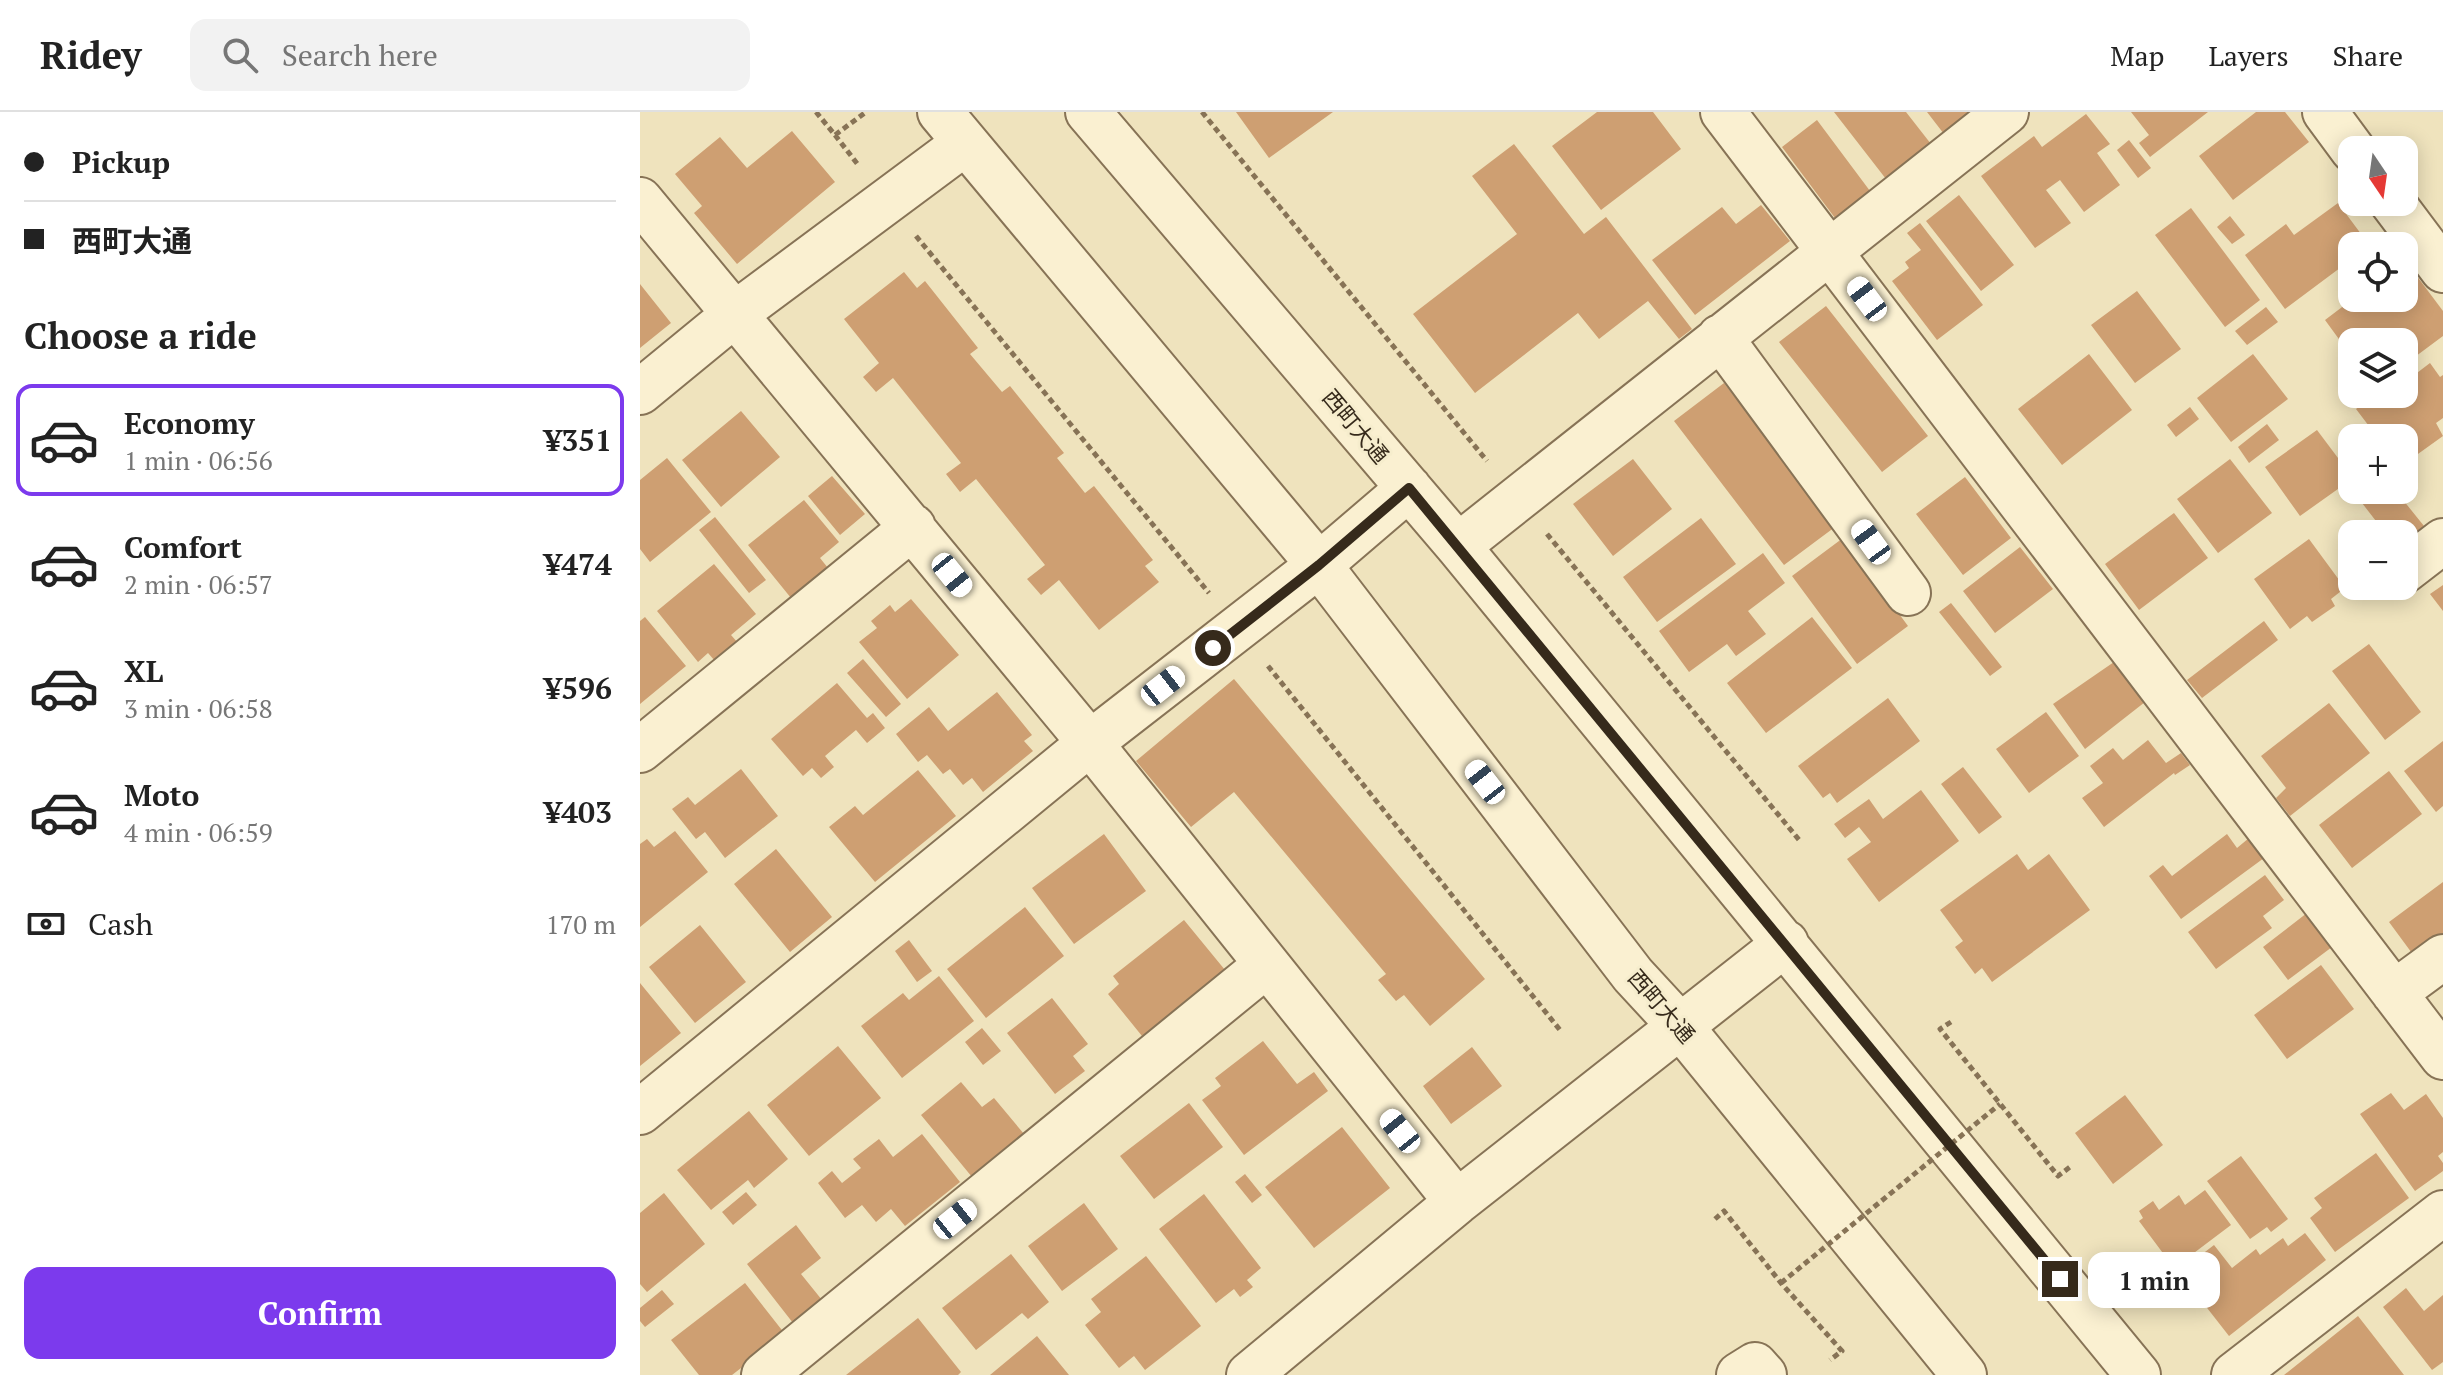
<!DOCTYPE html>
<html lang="en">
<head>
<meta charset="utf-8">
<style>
  :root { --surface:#fff; --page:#f2f2f2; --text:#222; --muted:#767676; --line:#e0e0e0; --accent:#7c3aed }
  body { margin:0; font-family:"PT Serif","Noto Sans JP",serif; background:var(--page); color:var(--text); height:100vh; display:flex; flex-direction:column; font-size:30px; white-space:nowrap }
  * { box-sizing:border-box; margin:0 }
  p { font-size:26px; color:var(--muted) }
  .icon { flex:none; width:44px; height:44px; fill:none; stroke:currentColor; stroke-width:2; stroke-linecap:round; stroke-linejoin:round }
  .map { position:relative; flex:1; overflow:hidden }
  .drawer { display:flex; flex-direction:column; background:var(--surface); width:640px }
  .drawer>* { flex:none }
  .guide { display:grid; align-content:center; height:176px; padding:0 24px; background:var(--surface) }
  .needle { width:52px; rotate:167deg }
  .buttons { position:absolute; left:1698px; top:24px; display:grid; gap:16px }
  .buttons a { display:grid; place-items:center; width:80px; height:80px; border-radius:16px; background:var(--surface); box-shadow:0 4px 20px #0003; font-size:40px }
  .end { position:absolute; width:36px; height:36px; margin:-18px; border:10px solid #362a1b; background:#fff; box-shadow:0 0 0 4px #fff }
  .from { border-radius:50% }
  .bubble { position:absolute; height:56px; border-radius:16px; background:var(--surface); box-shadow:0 4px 20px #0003; font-size:26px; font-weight:600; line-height:56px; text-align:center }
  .car { position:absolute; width:24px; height:48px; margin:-24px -12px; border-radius:10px; box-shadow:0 0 6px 2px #0007; background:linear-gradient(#fff 24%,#345 0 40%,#fff 0 76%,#345 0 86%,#fff 0) }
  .guide b { display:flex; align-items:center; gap:28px; height:76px; font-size:30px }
  .guide b+b { border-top:2px solid var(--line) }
  .guide i { width:20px; height:20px; background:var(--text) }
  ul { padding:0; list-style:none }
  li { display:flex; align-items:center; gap:24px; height:112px; margin:0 16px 12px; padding:0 8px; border:4px solid transparent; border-radius:16px }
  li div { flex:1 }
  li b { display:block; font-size:30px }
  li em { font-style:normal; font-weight:600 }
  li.selected { border-color:var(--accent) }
  li>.icon { width:72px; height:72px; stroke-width:1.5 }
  h2 { padding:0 24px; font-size:36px; line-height:96px }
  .pay { display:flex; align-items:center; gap:20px; height:88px; padding:0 24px; font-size:30px }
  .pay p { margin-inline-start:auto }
  .cta { display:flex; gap:16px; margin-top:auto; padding:16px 24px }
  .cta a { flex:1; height:92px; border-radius:16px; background:var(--accent); color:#fff; font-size:32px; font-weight:600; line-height:92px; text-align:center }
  header { display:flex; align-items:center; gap:48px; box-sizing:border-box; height:112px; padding:0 40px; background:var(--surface); border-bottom:2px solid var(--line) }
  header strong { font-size:38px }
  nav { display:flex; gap:44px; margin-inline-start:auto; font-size:28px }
  .search { width:560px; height:72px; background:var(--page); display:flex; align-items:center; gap:20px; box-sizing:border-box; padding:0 28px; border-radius:16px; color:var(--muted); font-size:30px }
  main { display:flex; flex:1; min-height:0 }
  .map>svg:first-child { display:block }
  .building { fill:#ce9f72 }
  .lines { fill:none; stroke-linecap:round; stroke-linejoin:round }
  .minor-casing { stroke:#877356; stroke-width:48 }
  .path { stroke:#877356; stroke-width:5; stroke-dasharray:6 4; stroke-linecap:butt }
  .minor { stroke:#faf0d1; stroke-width:44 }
  .path-bridge { stroke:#877356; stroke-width:5; stroke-dasharray:6 4; stroke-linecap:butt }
  .route { stroke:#362a1b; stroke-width:10 }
  .labels { text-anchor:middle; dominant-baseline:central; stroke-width:6; stroke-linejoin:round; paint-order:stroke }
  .street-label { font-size:22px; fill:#362a1b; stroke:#f6edcd }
</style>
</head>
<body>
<header>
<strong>Ridey</strong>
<div class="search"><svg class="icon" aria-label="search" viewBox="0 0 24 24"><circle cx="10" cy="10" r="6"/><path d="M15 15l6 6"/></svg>Search here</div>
<nav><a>Map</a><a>Layers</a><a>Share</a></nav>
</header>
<main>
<section class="drawer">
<div class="guide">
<b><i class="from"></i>Pickup</b>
<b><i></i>西町大通</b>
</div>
<h2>Choose a ride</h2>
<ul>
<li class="selected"><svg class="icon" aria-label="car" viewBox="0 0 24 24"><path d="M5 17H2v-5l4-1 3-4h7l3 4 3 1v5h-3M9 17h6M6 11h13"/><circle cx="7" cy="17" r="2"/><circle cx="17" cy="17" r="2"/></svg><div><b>Economy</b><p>1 min · 06:56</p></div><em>¥351</em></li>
<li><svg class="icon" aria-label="car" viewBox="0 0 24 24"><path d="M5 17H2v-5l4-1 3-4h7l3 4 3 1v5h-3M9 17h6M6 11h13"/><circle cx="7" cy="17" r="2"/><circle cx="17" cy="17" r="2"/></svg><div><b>Comfort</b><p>2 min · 06:57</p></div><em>¥474</em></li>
<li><svg class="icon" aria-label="car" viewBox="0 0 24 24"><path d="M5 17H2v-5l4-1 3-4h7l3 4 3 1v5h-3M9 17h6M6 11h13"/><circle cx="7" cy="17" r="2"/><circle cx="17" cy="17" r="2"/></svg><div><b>XL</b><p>3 min · 06:58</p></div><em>¥596</em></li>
<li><svg class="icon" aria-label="car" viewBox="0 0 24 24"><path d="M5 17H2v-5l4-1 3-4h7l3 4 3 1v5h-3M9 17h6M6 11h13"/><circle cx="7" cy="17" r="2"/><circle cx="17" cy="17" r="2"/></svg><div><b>Moto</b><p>4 min · 06:59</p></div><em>¥403</em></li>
</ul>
<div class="pay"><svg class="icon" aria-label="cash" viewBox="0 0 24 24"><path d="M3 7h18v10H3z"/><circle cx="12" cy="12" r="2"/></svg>Cash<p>170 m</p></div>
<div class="cta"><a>Confirm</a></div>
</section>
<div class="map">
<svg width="1803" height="1263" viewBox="0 0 1803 1263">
  <rect width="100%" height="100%" fill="#efe3bd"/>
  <path class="building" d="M596,0H693L629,46Z
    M957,0H1013L1041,37L961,98L912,34Z
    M1194,0H1266L1291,32L1246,67Z
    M1287,0H1333L1304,22Z
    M1491,0H1568L1510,45L1499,31L1509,23Z
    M1616,0H1645L1669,30L1593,88L1559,44Z
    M1446,2L1470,32L1457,41L1480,73L1444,100L1420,68L1406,78L1431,111L1395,136L1341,64L1394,24L1402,35Z
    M1177,8L1230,79L1195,106L1142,35Z
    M152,19L195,70L97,152L54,101L62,94L35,62L80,25L107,56Z
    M1489,28L1511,56L1498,66L1477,38Z
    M874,32L944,122L966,105L1052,217L1039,227L1008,189L959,227L938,201L835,281L773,202L877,122L832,64Z
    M1319,83L1374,153L1341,179L1286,109Z
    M1698,91L1730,134H1712V147L1645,197L1605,143L1646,112L1654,123Z
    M1121,93L1150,129L1055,203L1012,148L1082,95L1096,112Z
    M1551,96L1620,188L1585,215L1515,123Z
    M1590,104L1605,123L1592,132L1577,115Z
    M1280,111L1343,193L1297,228L1252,169L1269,156L1265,150L1281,138L1267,121Z
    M1764,147L1803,199V224L1764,253V230H1712V245L1685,208L1714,186H1764Z
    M264,160L277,176L285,169L338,236L330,242L362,280L370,274L424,341L417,346L445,381L454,374L513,448L505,454L519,470L459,518L419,468L401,483L387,467L405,453L336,367L320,380L306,362L321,351L253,266L236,280L223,265L239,251L204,207Z
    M0,172L31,211L0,236Z
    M1497,179L1541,237L1495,271L1451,213Z
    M1186,194L1288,324L1242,360L1139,230Z
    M1626,195L1638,210L1607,233L1595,219Z
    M1449,242L1492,298L1422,353L1378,297Z
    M1613,242L1648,287L1591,330L1557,286Z
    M1790,251L1800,265L1803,263V306L1796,311L1803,324L1764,352V326H1738L1716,297L1736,282H1764V261L1769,267Z
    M1084,271L1195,415L1144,453L1034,309Z
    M1550,295L1559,307L1536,325L1527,313Z
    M101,299L140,345L81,395L42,348Z
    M1627,312L1639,328L1609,351L1598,335Z
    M1677,318L1701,350L1712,342V367L1660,404L1625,355Z
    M27,346L71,400L10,450L0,437V368Z
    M993,347L1032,397L973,444L933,392Z
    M1590,347L1632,401L1578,441L1537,387Z
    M192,364L225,402L200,423L168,384Z
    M1325,365L1371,426L1323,463L1276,402Z
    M1739,378H1755L1784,414L1764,430V422H1746L1722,391Z
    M164,388L199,430L180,446L188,456L151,486L108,433Z
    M1534,401L1568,446L1499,498L1465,452Z
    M75,405L126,468L109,481L59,418Z
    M1061,406L1096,452L1017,510L983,465Z
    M1203,426L1268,514L1217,552L1152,464Z
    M1669,427L1705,476L1691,487L1695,494L1672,510L1667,504L1650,517L1614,467Z
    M1380,435L1413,477L1355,521L1323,479Z
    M1123,441L1145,471L1108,499L1126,522L1096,544L1087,532L1049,560L1019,519Z
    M74,452L116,502L91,523L98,531L75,549L68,541L58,550L17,499Z
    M1803,473V499L1790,482Z
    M271,487L319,543L267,587L219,530L237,516L231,509L250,493L255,500Z
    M1311,491L1362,555L1350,564L1299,500Z
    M5,505L46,554L0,592V509Z
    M1172,505L1212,556L1126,621L1087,571Z
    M1624,509L1638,528L1562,586L1547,568Z
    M1729,532L1781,600L1745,628L1692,559Z
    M223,547L261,592L246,605L207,561Z
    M1474,550L1505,590L1445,637L1413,592Z
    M594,567L845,867L790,914L764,883L756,889L738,868L746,862L594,680L551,715L496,649Z
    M197,571L227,606L233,601L245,616L227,631L216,618L185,644L194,655L181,666L172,656L163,664L131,627Z
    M357,580L392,623L384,629L393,639L343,680L332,666L323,673L310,657L303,662L287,643L278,650L256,622L289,595L308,619Z
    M1248,586L1280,629L1197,691L1190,681L1183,686L1158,654Z
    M1689,591L1730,641L1650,704L1636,686L1646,676L1621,644Z
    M1406,600L1439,644L1389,681L1356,637Z
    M1508,628L1526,651L1541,641L1550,653L1535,663L1534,661L1464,715L1442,686L1463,671L1450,654L1473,636L1483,648Z
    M1803,629V694L1796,700L1764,659Z
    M1323,655L1362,705L1339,722L1301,672Z
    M101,657L138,704L85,746L65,720L56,727L32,697L48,685L55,693Z
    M278,658L316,704L235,770L189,715L215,694L223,703Z
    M1749,659L1782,702L1712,756L1679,713Z
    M1281,678L1319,729L1239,790L1207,747L1231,730L1219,715L1205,726L1194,712L1229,687L1243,707Z
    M35,719L68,760L0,815V732L7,727L14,735Z
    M464,722L506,779L434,832L392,776Z
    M1587,722L1597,736L1609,726L1624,746L1541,807L1509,764L1523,753L1532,764Z
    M136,737L192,805L150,840L94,772Z
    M1377,742L1388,758L1409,742L1450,798L1352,870L1342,856L1335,862L1315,835L1323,829L1300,798Z
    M1625,763L1644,788L1623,804L1632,816L1576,857L1548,820Z
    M1803,770V828L1777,848L1749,810Z
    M385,795L424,844L346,906L307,857Z
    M1667,801L1692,835L1648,868L1623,835Z
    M544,808L585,858L502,924L468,882L479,872L473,864Z
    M60,813L106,870L55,911L9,855Z
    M269,828L292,859L277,870L255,839Z
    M1681,853L1714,897L1647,947L1614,903Z
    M299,864L334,909L262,966L221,914L263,881L269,888Z
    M0,871L41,921L0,954Z
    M412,886L448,932L433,944L445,959L415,982L367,921Z
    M342,916L361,939L343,953L325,930Z
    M623,929L657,972L674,960L688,979L604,1043L562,988L581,974L575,966Z
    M198,934L241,986L169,1044L127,993Z
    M832,935L862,974L811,1012L783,974Z
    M321,970L342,995L354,986L384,1022L332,1065L281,1003Z
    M1751,981L1764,998L1786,982L1803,1006V1040L1798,1044L1803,1051V1059L1775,1079L1720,1002Z
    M1485,983L1523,1033L1473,1072L1435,1021Z
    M549,991L583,1035L514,1087L480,1044Z
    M109,999L148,1047L114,1076L108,1068L71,1098L37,1058Z
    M702,1015L750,1076L674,1136L625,1075Z
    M282,1022L320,1070L265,1114L251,1097L236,1110L222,1093L205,1106L178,1071L192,1059L202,1071L221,1056L213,1047L239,1027L253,1045Z
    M1736,1041L1769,1086L1695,1140L1670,1106L1682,1096L1674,1086Z
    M1601,1044L1648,1107L1631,1120L1627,1115L1610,1127L1567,1069Z
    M605,1062L622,1083L612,1091L595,1070Z
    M1565,1078L1591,1113L1534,1156L1499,1109L1503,1106L1499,1099L1513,1089L1519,1098L1539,1083L1545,1093Z
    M106,1080L117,1093L93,1113L82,1100Z
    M24,1081L65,1132L7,1180L0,1172V1101Z
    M564,1082L621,1156L607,1168L613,1175L600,1185L594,1177L576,1191L519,1117Z
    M444,1091L478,1137L422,1179L388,1134Z
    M156,1113L181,1146L161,1162L182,1188L153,1211L107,1152Z
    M1665,1121L1686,1148L1589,1224L1539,1160L1574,1133L1592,1156L1616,1137L1620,1143L1643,1126L1648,1134Z
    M371,1142L409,1190L388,1207L382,1201L336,1238L302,1196Z
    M506,1144L561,1214L505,1258L494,1244L479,1256L445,1213L461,1200L451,1187Z
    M105,1171L145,1222L92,1263H59L31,1228Z
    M1766,1176L1784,1199L1803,1183V1250L1792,1258L1743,1195Z
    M22,1178L34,1192L5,1215L0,1209V1196Z
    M1718,1204L1764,1263H1644Z
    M278,1206L321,1260L318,1263H206Z
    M397,1224L429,1263H350Z"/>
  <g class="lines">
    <g class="minor-casing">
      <path id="minor" d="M300,0L679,453L993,863L1041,915L1324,1263
        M448,0L818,434L1498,1263
        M1083,0L1803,945
        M1685,0L1713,38
        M0,88L450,631L817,1090
        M1752,90L1803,158
        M1080,225L1268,481
        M0,280L95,202L325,31
        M818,434L1366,0
        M1764,459L1803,429
        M0,638L273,415
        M1754,881L1803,845
        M0,1000L450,631L679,453L769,376
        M124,1263L625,854
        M609,1263L817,1090L1146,831
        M1099,1263L1115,1253L1124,1263
        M1594,1263L1803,1101"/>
    </g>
    <path class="path" d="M176,0L195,23L226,0
      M562,0L847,349
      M195,23L219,54
      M276,124L569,481
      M907,422L1160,729
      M628,554L920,918
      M1311,910L1300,917L1418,1064L1430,1055
      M1075,1107L1084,1099L1141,1171L1202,1239L1190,1248"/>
    <use href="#minor" class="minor"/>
    <path class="path-bridge" d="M1141,1171L1360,992"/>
  </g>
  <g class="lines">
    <path class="route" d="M573,536L679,453L769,376L1420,1167"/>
  </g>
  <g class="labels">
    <g class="street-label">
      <text transform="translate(716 314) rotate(50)">西町大通</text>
      <text transform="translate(1022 894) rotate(49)">西町大通</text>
    </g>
  </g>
</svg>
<div class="buttons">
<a><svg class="needle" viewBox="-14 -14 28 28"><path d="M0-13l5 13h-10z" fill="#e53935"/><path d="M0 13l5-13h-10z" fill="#767676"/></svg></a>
<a><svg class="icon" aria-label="locate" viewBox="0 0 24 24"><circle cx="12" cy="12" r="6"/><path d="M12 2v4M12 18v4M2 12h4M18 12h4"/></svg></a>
<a><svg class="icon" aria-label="layers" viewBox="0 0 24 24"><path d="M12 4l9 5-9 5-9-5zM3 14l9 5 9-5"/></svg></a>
<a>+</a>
<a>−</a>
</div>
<i class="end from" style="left:573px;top:536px"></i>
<i class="end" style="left:1420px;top:1167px"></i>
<div class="bubble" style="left:1448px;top:1140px;width:132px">1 min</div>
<i class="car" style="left:1227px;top:187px;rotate:323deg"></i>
<i class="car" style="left:1231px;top:430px;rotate:324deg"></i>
<i class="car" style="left:312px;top:463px;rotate:141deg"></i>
<i class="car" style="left:523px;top:574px;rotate:52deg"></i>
<i class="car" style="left:845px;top:670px;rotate:322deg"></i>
<i class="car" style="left:760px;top:1019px;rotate:321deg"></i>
<i class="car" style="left:315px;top:1107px;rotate:51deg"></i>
</div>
</main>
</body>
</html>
